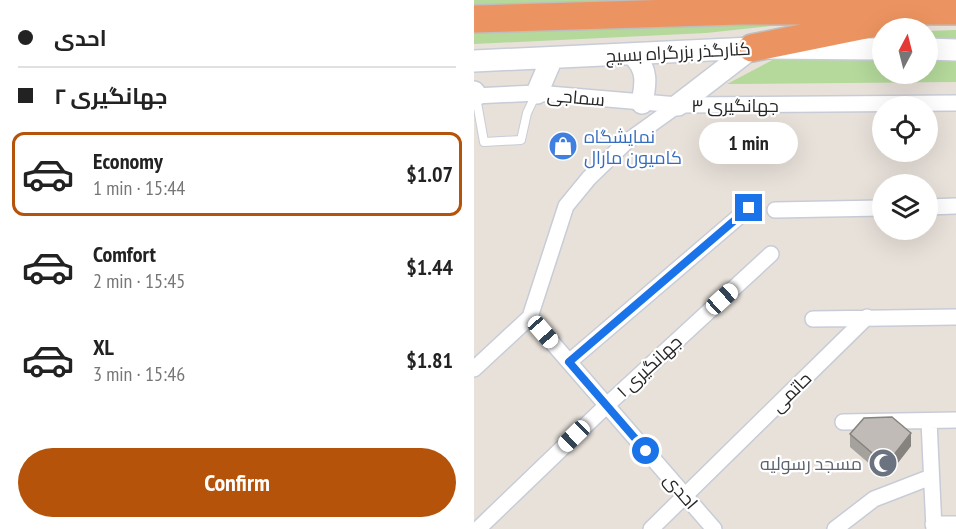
<!DOCTYPE html>
<html lang="en">
<head>
<meta charset="utf-8">
<style>
  :root { --surface:#fff; --page:#f6f6f6; --text:#222; --muted:#767676; --line:#e0e0e0; --accent:#b45309 }
  body { margin:0; font-family:"PT Sans Narrow",Cairo,sans-serif; background:var(--page); color:var(--text); height:100vh; display:flex; flex-direction:column; font-size:22px; white-space:nowrap }
  * { box-sizing:border-box; margin:0 }
  p { font-size:20px; color:var(--muted) }
  .icon { flex:none; width:33px; height:33px; fill:none; stroke:currentColor; stroke-width:2; stroke-linecap:round; stroke-linejoin:round }
  .map { position:relative; flex:1; overflow:hidden }
  .side { display:flex; flex-direction:column; background:var(--surface); width:474px }
  .side>* { flex:none }
  .top-card { display:grid; align-content:center; height:132px; padding:0 18px; background:var(--surface) }
  .needle { width:39px; rotate:7deg }
  .tools { position:absolute; left:398px; top:18px; display:grid; gap:12px }
  .tools a { display:grid; place-items:center; width:66px; height:66px; border-radius:50%; background:var(--surface); box-shadow:0 6px 24px #0002; font-size:30px }
  .end { position:absolute; width:27px; height:27px; margin:-14px; border:8px solid #1a73e8; background:#fff; box-shadow:0 0 0 3px #fff }
  .from { border-radius:50% }
  .bubble { position:absolute; height:42px; border-radius:21px; background:var(--surface); box-shadow:0 6px 24px #0002; font-size:20px; font-weight:600; line-height:42px; text-align:center }
  .car { position:absolute; width:18px; height:36px; margin:-18px -9px; border-radius:8px; box-shadow:0 0 4px 2px #0007; background:linear-gradient(#fff 24%,#345 0 40%,#fff 0 76%,#345 0 86%,#fff 0) }
  .top-card b { display:flex; align-items:center; gap:21px; height:57px; font-size:22px }
  .top-card b+b { border-top:2px solid var(--line) }
  .top-card i { width:15px; height:15px; background:var(--text) }
  ul { padding:0; list-style:none }
  li { display:flex; align-items:center; gap:18px; height:84px; margin:0 12px 9px; padding:0 6px; border:3px solid transparent; border-radius:12px }
  li div { flex:1 }
  li b { display:block; font-size:22px }
  li em { font-style:normal; font-weight:600 }
  li.current { border-color:var(--accent) }
  li>.icon { width:54px; height:54px; stroke-width:1.5 }
  .action { display:flex; gap:12px; margin-top:auto; padding:12px 18px }
  .action a { flex:1; height:69px; border-radius:36px; background:var(--accent); color:#fff; font-size:24px; font-weight:600; line-height:69px; text-align:center }
  main { display:flex; flex:1; min-height:0 }
  .map>svg:first-child { display:block }
  .green { fill:#b4d99b }
  .lines { fill:none; stroke-linecap:round; stroke-linejoin:round }
  .lane-casing { stroke:#c8ccd7; stroke-width:10 }
  .street-casing { stroke:#c8ccd7; stroke-width:18 }
  .secondary-casing { stroke:#c8ccd7; stroke-width:24 }
  .highway-casing { stroke:#bebebe; stroke-width:30 }
  .lane { stroke:#fff; stroke-width:8 }
  .street { stroke:#fff; stroke-width:15 }
  .secondary { stroke:#fff; stroke-width:21 }
  .highway { stroke:#ec9461; stroke-width:27 }
  .wall { fill:#a5a19d }
  .shaded-wall { fill:#86837f }
  .building { fill:#c0bbb6; stroke:#86837f; stroke-width:1.5 }
  .route { stroke:#1a73e8; stroke-width:8 }
  .labels { text-anchor:middle; dominant-baseline:central; stroke-width:4.5; stroke-linejoin:round; paint-order:stroke }
  .street-label { font-size:18px; fill:#272727; stroke:#fff }
  .shop-label { font-size:18px; fill:#366cbe; stroke:#fff; text-anchor:start }
  .worship-label { font-size:18px; fill:#5b616d; stroke:#fff; text-anchor:end }
</style>
</head>
<body>
<main>
<section class="side">
<div class="top-card">
<b><i class="from"></i>احدی</b>
<b><i></i>جهانگیری ۲</b>
</div>
<ul>
<li class="current"><svg class="icon" aria-label="car" viewBox="0 0 24 24"><path d="M5 17H2v-5l4-1 3-4h7l3 4 3 1v5h-3M9 17h6M6 11h13"/><circle cx="7" cy="17" r="2"/><circle cx="17" cy="17" r="2"/></svg><div><b>Economy</b><p>1 min · 15:44</p></div><em>$1.07</em></li>
<li><svg class="icon" aria-label="car" viewBox="0 0 24 24"><path d="M5 17H2v-5l4-1 3-4h7l3 4 3 1v5h-3M9 17h6M6 11h13"/><circle cx="7" cy="17" r="2"/><circle cx="17" cy="17" r="2"/></svg><div><b>Comfort</b><p>2 min · 15:45</p></div><em>$1.44</em></li>
<li><svg class="icon" aria-label="car" viewBox="0 0 24 24"><path d="M5 17H2v-5l4-1 3-4h7l3 4 3 1v5h-3M9 17h6M6 11h13"/><circle cx="7" cy="17" r="2"/><circle cx="17" cy="17" r="2"/></svg><div><b>XL</b><p>3 min · 15:46</p></div><em>$1.81</em></li>
</ul>
<div class="action"><a>Confirm</a></div>
</section>
<div class="map">
<svg width="482" height="529" viewBox="0 0 482 529">
  <rect width="100%" height="100%" fill="#e8e1da"/>
  <path class="green" d="M0,0H482L0,7Z
    M326,23L232,33L0,44V32L89,27Z
    M482,30V39H453V31Z
    M308,55H408V74H453V55H482V82L253,84Z"/>
  <g class="lines">
    <g class="lane-casing">
      <path id="lane" d="M2,97L10,142L47,140L53,113L62,94"/>
    </g>
    <g class="street-casing">
      <path id="street" d="M0,96L63,93L204,105
        M453,207L482,206
        M301,210L408,208
        M56,317L240,529
        M339,319L482,317
        M95,362L275,208
        M0,369L56,317L92,206L115,178L151,143L204,105L482,103
        M455,421L460,529
        M369,422L482,420
        M459,524H482
        M4,529L133,405L297,254
        M177,529L393,317
        M361,529L400,499L457,477"/>
    </g>
    <g class="secondary-casing">
      <path id="secondary" d="M453,49L482,50
        M159,55C174,69 172,83 168,103
        M0,61L278,48L408,49
        M0,92L2,95
        M63,93L78,58
        M204,105L278,48"/>
    </g>
    <g class="highway-casing">
      <path id="highway" d="M0,19L266,11H482
        M278,48L406,22"/>
    </g>
    <use href="#lane" class="lane"/>
    <use href="#street" class="street"/>
    <use href="#secondary" class="secondary"/>
    <use href="#highway" class="highway"/>
  </g>
  <path class="wall" d="M376,434L437,446L412,478L376,447Z"/>
  <path class="shaded-wall" d="M437,433V446L412,478V465Z"/>
  <path class="building" d="M418,417L437,433L412,465L376,434L390,418Z"/>
  <g class="lines">
    <path class="route" d="M172,451L95,362L275,208"/>
  </g>
  <defs>
    <g id="shop-disc" transform="scale(1.5)"><circle r="9.5" fill="#3f7fe0" stroke="#fff"/><path d="M-5-2.5h2.3a2.7 3.5 0 0 1 5.4 0H5L5.5 6h-11ZM-1.5-2.5h3a1.5 2.3 0 0 0-3 0Z" fill="#fff"/></g>
    <g id="mosque-disc" transform="scale(1.5)"><circle r="9.5" fill="#6b7280" stroke="#fff"/><path d="M3.5-4.9A6 6 0 1 0 3.5 4.9A5 5 0 1 1 3.5-4.9Z" fill="#fff"/></g>
  </defs>
  <g fill-rule="evenodd">
    <use href="#shop-disc" x="89" y="146"/>
    <use href="#mosque-disc" x="409" y="463"/>
  </g>
  <g class="labels">
    <g class="street-label">
      <text transform="translate(204 52) rotate(-3)">کنارگذر بزرگراه بسیج</text>
      <text transform="translate(102 97) rotate(5)">سماجی</text>
      <text x="261" y="105">جهانگیری ۳</text>
      <text transform="translate(175 366) rotate(-43)">جهانگیری ۱</text>
      <text transform="translate(317 392) rotate(-45)">حاتمی</text>
      <text transform="translate(207 491) rotate(49)">احدی</text>
    </g>
    <g class="shop-label">
      <text x="110" y="136">نمایشگاه<tspan x="110" dy="21">کامیون مارال</tspan></text>
    </g>
    <g class="worship-label">
      <text x="388" y="463">مسجد رسولیه</text>
    </g>
  </g>
</svg>
<div class="tools">
<a><svg class="needle" viewBox="-14 -14 28 28"><path d="M0-13l5 13h-10z" fill="#e53935"/><path d="M0 13l5-13h-10z" fill="#767676"/></svg></a>
<a><svg class="icon" aria-label="locate" viewBox="0 0 24 24"><circle cx="12" cy="12" r="6"/><path d="M12 2v4M12 18v4M2 12h4M18 12h4"/></svg></a>
<a><svg class="icon" aria-label="layers" viewBox="0 0 24 24"><path d="M12 4l9 5-9 5-9-5zM3 14l9 5 9-5"/></svg></a>
</div>
<i class="end from" style="left:172px;top:451px"></i>
<i class="end" style="left:275px;top:208px"></i>
<div class="bubble" style="left:225px;top:122px;width:99px">1 min</div>
<i class="car" style="left:248px;top:299px;rotate:48deg"></i>
<i class="car" style="left:69px;top:332px;rotate:139deg"></i>
<i class="car" style="left:100px;top:436px;rotate:226deg"></i>
</div>
</main>
</body>
</html>
